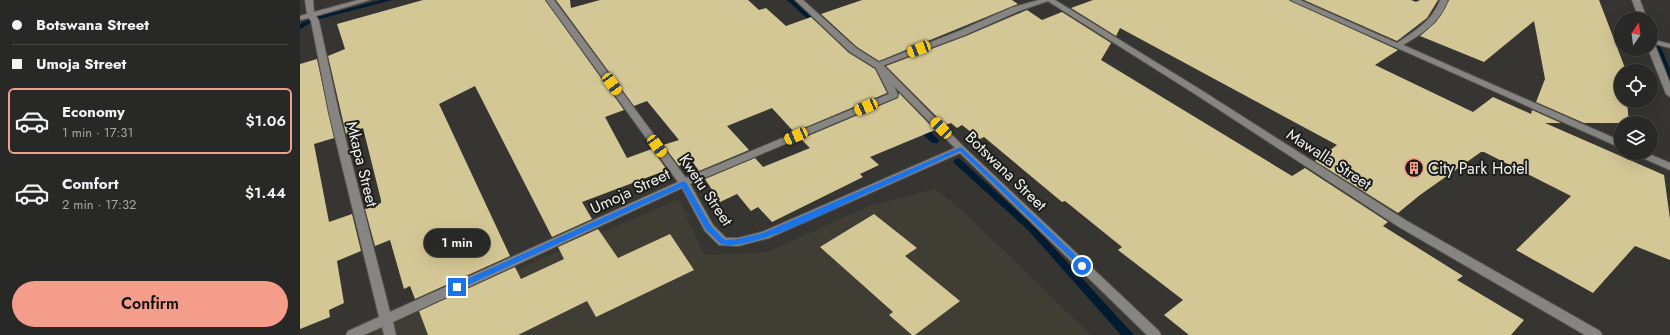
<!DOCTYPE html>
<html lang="en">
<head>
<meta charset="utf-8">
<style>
  :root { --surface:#282826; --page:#343432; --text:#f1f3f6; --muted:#a5a6a7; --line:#444443; --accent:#f49d8b }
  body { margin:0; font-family:Jost,sans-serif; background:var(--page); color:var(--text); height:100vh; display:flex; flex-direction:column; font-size:15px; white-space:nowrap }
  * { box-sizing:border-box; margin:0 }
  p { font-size:13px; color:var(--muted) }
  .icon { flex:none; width:22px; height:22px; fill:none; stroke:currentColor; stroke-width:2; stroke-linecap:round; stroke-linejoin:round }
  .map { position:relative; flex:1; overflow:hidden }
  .side { display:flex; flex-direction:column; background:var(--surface); width:300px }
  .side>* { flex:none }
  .guide { display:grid; align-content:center; height:88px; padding:0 12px; background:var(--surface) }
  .needle { width:26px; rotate:14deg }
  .controls { position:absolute; left:1314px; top:12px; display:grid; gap:8px }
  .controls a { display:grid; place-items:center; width:44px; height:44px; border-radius:50%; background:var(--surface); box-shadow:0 4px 16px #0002,0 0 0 1px var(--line); font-size:20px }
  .end { position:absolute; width:18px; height:18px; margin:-9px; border:5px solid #1a73e8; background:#fff; box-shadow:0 0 0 2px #fff }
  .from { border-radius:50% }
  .bubble { position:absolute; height:28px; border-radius:14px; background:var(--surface); box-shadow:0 4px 16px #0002,0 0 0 1px var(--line); font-size:13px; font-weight:600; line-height:28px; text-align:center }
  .car { position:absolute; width:12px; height:24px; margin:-12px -6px; border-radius:5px; box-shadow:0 0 3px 1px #0007; background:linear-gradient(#f5c518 24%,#345 0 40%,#f5c518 0 76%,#345 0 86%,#f5c518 0) }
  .guide b { display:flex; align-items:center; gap:14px; height:38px; font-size:15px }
  .guide b+b { border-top:1px solid var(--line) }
  .guide i { width:10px; height:10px; background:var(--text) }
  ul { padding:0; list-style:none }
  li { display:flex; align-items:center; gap:12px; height:66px; margin:0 8px 6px; padding:0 4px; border:2px solid transparent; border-radius:6px }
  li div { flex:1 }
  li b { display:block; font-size:15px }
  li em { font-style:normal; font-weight:600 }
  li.on { border-color:var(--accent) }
  li>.icon { width:36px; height:36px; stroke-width:1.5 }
  .button { display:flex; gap:8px; margin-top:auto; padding:8px 12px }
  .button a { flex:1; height:46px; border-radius:24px; background:var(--accent); color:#111; font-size:16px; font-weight:600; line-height:46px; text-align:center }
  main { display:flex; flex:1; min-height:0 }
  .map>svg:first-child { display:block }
  .built { fill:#403d34 }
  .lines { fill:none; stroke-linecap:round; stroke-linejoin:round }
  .stream { fill:#021b31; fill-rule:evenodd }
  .building { fill:#d4c796 }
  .service-casing { stroke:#555451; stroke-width:2 }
  .minor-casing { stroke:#555451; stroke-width:2 }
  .tertiary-casing { stroke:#555451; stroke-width:2 }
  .service { fill:#868581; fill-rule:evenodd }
  .minor { fill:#868581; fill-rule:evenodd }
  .tertiary { fill:#868581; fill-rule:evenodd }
  .route { fill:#1a73e8 }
  .labels { text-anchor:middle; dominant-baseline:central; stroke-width:4; stroke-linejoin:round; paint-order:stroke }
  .street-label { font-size:16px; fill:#f0f0ee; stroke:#1d1d1b }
  .poi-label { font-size:16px; fill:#f0f0ee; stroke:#1d1d1b; text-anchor:start }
</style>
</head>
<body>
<main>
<section class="side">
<div class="guide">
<b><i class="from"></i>Botswana Street</b>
<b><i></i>Umoja Street</b>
</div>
<ul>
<li class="on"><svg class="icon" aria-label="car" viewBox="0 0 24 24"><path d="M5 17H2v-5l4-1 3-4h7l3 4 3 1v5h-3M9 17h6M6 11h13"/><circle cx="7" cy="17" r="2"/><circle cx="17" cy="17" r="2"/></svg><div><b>Economy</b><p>1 min · 17:31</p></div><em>$1.06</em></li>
<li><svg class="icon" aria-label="car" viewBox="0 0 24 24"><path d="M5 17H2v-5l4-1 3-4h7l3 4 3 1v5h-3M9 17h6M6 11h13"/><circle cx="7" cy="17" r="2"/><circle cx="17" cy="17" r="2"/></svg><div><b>Comfort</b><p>2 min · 17:32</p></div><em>$1.44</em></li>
</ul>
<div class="button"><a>Confirm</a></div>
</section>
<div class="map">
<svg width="1370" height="335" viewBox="0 0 1370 335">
  <rect width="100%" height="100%" fill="#363532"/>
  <path class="built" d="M635,189L665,213L791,335H75L74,332L379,199L404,255L467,252L569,206Z"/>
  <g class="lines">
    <path class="stream" d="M81,0H92L16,20L0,29V24L12,18Z
      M487,0H494L519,24V26H515Z
      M1351,31L1355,33L1370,69V80L1366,78L1351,42Z
      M619,122L622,123L638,139L639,141L638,143H632L616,127L615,125Z
      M657,158L660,159L734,226L834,335H821L728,230L654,163L653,161Z"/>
  </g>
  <path class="building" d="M123,0H245L324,110L305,117L327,158L352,149L367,170L282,202L292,219L252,237L175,86L139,104L210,256L115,299L110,286L104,289L90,240L75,246L65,209L81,203V200L63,128L46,134L28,56L45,49L37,24Z
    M256,0H270L271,8L300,0H448L459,10L466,8L486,26L511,17L549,53L575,69L587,93L494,132L472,108L427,126L449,150L399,171L392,161L379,166L363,145L379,140L347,101L334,106Z
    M562,0H712L718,4L579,61L557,47L521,14Z
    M793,0H989L1098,50L1075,65L1173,112L1193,97L1231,114L1232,110L1261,123H1245L1364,175L1370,219V260L1335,246L1293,293L1216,250L1271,196L1184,152H1181L1120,195L1098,213L1015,161L1037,145L820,28L816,36L771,8Z
    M1004,0H1111L1116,2L1120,0H1138L1127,18L1097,41Z
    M1149,0H1299L1325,68V71H1321V101H1327L1329,123H1284L1236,102L1245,79L1234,21L1184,62L1120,36L1119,37L1136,22Z
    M727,10L742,20L762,12L811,43L801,60L992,176L1005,168L1088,222L1083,226L1163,276L1157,280L1224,320L1211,335H889L864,315L883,300L818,250L822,247L765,201L762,202L684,137L680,139L662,125L657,128L651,123L645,125L586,66L666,36Z
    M17,59L34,138L14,144L29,222L52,214L61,251L37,261L44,303L29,310L30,317L0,329V64Z
    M599,93L635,130L570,157L579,165L560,174L563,177L472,222L458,207L451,211L437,194L420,202L405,179L455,158L463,167L510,148L501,139L598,98Z
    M574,214L617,248L605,256L660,301L615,335H612L589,315L593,312L520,247Z
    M298,229L318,258L370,234L394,270L296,317L287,301L218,335H128L119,311L215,267L221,279L264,259L258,247Z"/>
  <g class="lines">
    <g class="service-casing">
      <path id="service" d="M739,0H751L719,11L665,35L579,67H573L572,65L659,31L713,7Z"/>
    </g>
    <g class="minor-casing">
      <path id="minor" d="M5,0H13L14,12L58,0H70L16,16L19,21L39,113L90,312L378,182L246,0H254L386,178L589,94L576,68L550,52L495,0H503L556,48L583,65L664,147L859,331L861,335H847L660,153L469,238L438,246L419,245L405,231L382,188L93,322L96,335H84L82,327L64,335H46L48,331L79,317L29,113L11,21L9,18L0,20V16L7,14ZM594,86L655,148L462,232L438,238H426L413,225L390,184L597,97L598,95Z
        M746,0H755L901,90L1107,221L1300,331L1302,335H1285L1099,227L895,94Z
        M990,0H1000L1097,43C1115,31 1133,20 1140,0H1148C1140,22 1122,34 1103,45L1321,141V148Z
        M1351,39L1370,44V48L1351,43Z
        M1334,153H1347L1370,163V170L1336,155Z"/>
    </g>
    <g class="tertiary-casing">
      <path id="tertiary" d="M1332,0H1340L1347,19H1339Z
        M1351,43L1355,45L1370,83V97L1366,94L1348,49H1351Z"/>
    </g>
    <use href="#service" class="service"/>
    <use href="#minor" class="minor"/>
    <use href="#tertiary" class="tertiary"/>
  </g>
  <path class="route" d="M661,147L785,264V267H780L660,151C628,166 596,181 563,195C533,209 451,252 421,244L406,230L382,187L159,289H154L153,287L154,285L384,181L387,184L411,226L425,240L438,239L463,233Z"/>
  <defs>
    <g id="building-ring" transform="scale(1)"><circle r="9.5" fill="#1d1d1b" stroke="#f49d8b" stroke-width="1.5"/><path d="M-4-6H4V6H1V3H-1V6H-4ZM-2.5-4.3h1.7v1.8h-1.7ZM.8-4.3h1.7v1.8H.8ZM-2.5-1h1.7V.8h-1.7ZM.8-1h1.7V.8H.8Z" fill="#f49d8b"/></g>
  </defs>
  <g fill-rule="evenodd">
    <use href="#building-ring" x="1114" y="168"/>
  </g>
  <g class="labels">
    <g class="street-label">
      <text transform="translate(1029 159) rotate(33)">Mawalla Street</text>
      <text transform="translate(62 164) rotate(76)">Mkapa Street</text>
      <text transform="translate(706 171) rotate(44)">Botswana Street</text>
      <text transform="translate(406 190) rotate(56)">Kwetu Street</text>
      <text transform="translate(330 191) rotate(-25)">Umoja Street</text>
    </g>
    <g class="poi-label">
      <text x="1128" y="168">City Park Hotel</text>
    </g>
  </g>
</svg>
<div class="controls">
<a><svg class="needle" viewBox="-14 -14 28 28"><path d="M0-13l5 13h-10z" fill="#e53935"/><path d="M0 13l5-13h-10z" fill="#a5a6a7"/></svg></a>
<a><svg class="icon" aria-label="locate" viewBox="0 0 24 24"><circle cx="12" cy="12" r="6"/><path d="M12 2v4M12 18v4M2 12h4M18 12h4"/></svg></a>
<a><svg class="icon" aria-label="layers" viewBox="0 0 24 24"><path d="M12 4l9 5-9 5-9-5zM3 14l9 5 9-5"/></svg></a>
</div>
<i class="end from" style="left:782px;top:266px"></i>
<i class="end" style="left:157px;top:287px"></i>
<div class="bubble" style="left:124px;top:229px;width:66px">1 min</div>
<i class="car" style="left:619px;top:49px;rotate:249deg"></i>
<i class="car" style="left:312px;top:84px;rotate:144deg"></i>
<i class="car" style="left:566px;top:107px;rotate:247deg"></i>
<i class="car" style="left:641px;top:128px;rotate:315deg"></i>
<i class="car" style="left:496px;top:136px;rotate:247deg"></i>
<i class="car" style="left:357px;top:146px;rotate:144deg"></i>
</div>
</main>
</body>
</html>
